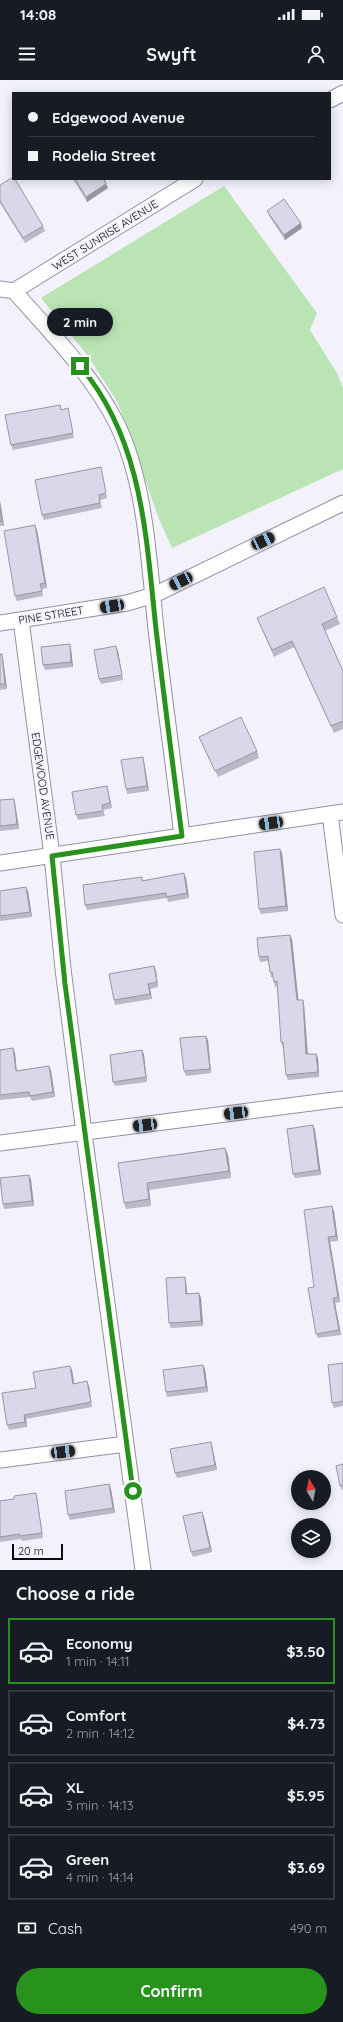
<!DOCTYPE html>
<html lang="en">
<head>
<meta charset="utf-8">
<style>
  :root { --surface:#171b24; --page:#242831; --text:#f1f3f6; --muted:#9ea1a6; --line:#363941; --accent:#27931c }
  body { margin:0; font-family:Quicksand,sans-serif; background:var(--page); color:var(--text); height:100vh; display:flex; flex-direction:column; font-size:15px; white-space:nowrap }
  * { box-sizing:border-box; margin:0 }
  p { font-size:13px; color:var(--muted) }
  .icon { flex:none; width:22px; height:22px; fill:none; stroke:currentColor; stroke-width:2; stroke-linecap:round; stroke-linejoin:round }
  .map { position:relative; height:1490px; overflow:hidden }
  .panel { display:flex; flex-direction:column; background:var(--surface); flex:1 }
  .panel>* { flex:none }
  .guide { position:absolute; left:12px; top:12px; width:319px; height:88px; border-radius:0px; box-shadow:0 2px 10px #0003; display:grid; align-content:center; height:88px; padding:0 16px; background:var(--surface) }
  .needle { width:26px; rotate:350deg }
  .tools { position:absolute; left:291px; top:1390px; display:grid; gap:8px }
  .tools a { display:grid; place-items:center; width:40px; height:40px; border-radius:50%; background:var(--surface); box-shadow:0 2px 10px #0003; font-size:20px }
  .scale { position:absolute; left:12px; bottom:10px; width:51px; box-sizing:border-box; padding-left:4px; border:2px solid #0b0a10; border-top:0; font-size:11px; line-height:14px; white-space:nowrap; color:#0b0a10; -webkit-text-stroke:3px #f3f1fc; paint-order:stroke }
  .end { position:absolute; width:18px; height:18px; margin:-9px; border:5px solid #27931c; background:#fff; box-shadow:0 0 0 2px #fff }
  .from { border-radius:50% }
  .bubble { position:absolute; height:28px; border-radius:14px; background:var(--surface); box-shadow:0 2px 10px #0003; font-size:13px; font-weight:700; line-height:28px; text-align:center }
  .car { position:absolute; width:12px; height:24px; margin:-12px -6px; border-radius:5px; box-shadow:0 0 3px 1px #0007; background:linear-gradient(#222 24%,#8ab4d8 0 40%,#222 0 76%,#8ab4d8 0 86%,#222 0) }
  .guide b { display:flex; align-items:center; gap:14px; height:38px; font-size:15px }
  .guide b+b { border-top:1px solid var(--line) }
  .guide i { width:10px; height:10px; background:var(--text) }
  ul { padding:0; list-style:none }
  li { display:flex; align-items:center; gap:12px; height:66px; margin:0 8px 6px; padding:0 8px; border:2px solid var(--line); border-radius:0px }
  li div { flex:1 }
  li b { display:block; font-size:15px }
  li em { font-style:normal; font-weight:700 }
  li.selected { border-color:var(--accent) }
  li>.icon { width:36px; height:36px; stroke-width:1.5 }
  h2 { padding:0 16px; font-size:18px; line-height:48px }
  .pay { display:flex; align-items:center; gap:10px; height:44px; padding:0 16px; font-size:15px }
  .pay p { margin-inline-start:auto }
  .cta { display:flex; gap:8px; margin-top:auto; padding:8px 16px }
  .cta a { flex:1; height:46px; border-radius:24px; background:var(--accent); color:#fff; font-size:16px; font-weight:700; line-height:46px; text-align:center }
  .status { display:flex; justify-content:space-between; align-items:center; height:28px; padding:0 20px; background:var(--surface); direction:ltr }
  .status svg { height:11px; fill:currentColor }
  header { display:flex; justify-content:space-between; align-items:center; height:52px; padding:0 16px; background:var(--surface); font-size:18px; font-weight:700 }
  .map>svg:first-child { display:block }
  .green { fill:#bae4b4 }
  .lines { fill:none; stroke-linecap:round; stroke-linejoin:round }
  .street-casing { stroke:#9390a2; stroke-width:17 }
  .street { stroke:#fff; stroke-width:15 }
  .wall { fill:#bbb9c9 }
  .shaded-wall { fill:#9996a4 }
  .building { fill:#dad7ea; stroke:#9996a4 }
  .route { stroke:#27931c; stroke-width:5 }
  .labels { text-anchor:middle; dominant-baseline:central; stroke-width:4; stroke-linejoin:round; paint-order:stroke }
  .street-label { font-size:11px; fill:#0b0a10; stroke:#f3f1fc }
</style>
</head>
<body>
<div class="status"><b>14:08</b><svg viewBox="0 0 49 12"><path d="M0 12V9h3v3zM5 12V6h3v6zM10 12V3h3v9zM15 12V0h3v12zM26 1h20v11H26zM47 4h2v5h-2z"/></svg></div>
<header><svg class="icon" aria-label="menu" viewBox="0 0 24 24"><path d="M4 6h16M4 12h16M4 18h16"/></svg>Swyft<svg class="icon" aria-label="person" viewBox="0 0 24 24"><circle cx="12" cy="8" r="4"/><path d="M4 21q1-7 8-7t8 7"/></svg></header>
<div class="map">
<svg width="343" height="1490" viewBox="0 0 343 1490">
  <rect width="100%" height="100%" fill="#f3f1fc"/>
  <path class="green" d="M224,106L317,233L310,250L337,293L343,309V389L172,468L159,439L118,323L88,276L41,218Z"/>
  <g class="lines">
    <g class="street-casing">
      <path id="street" d="M330,20L343,13
        M0,209L14,211C50,252 91,293 116,342C146,402 149,483 156,549C164,618 174,687 182,756
        M14,211L195,99
        M21,540L52,776L63,889L84,1053L143,1490
        M0,543L127,523L154,515L343,423
        M330,734L343,835
        M0,783L343,732
        M0,1063L343,1019
        M0,1380L126,1364"/>
    </g>
    <use href="#street" class="street"/>
  </g>
  <path class="wall" d="M73,99H104L108,108L87,122Z
    M0,105L43,146L45,151L25,163L0,123Z
    M267,131L302,148L285,160L269,136Z
    M62,330L69,333L74,358L13,370L11,365Z
    M101,387L102,392L107,418L100,420L102,428L44,440L42,435Z
    M0,421L4,446H0Z
    M37,450L47,508L42,509L43,516L17,521L15,516Z
    M337,537L340,544L325,551L343,591V649L334,653L294,567L274,577L257,538Z
    M71,569L73,587L45,590L43,585Z
    M118,571L123,600L101,604L99,599Z
    M0,574H2L3,579L7,609L0,610Z
    M199,657L257,671L259,678L218,697L202,664Z
    M144,682L149,711L127,714L126,709Z
    M107,706L108,711L112,728L103,730L105,736L78,740L76,735Z
    M14,719L15,723L19,749L0,751V720Z
    M280,769L282,773L288,831L261,834L259,829Z
    M142,797L143,800L186,798L189,818L168,822L167,818L87,830L85,825Z
    M0,811H28L32,837L0,841Z
    M292,859L298,920H303L304,924L308,974H316L318,978L319,997L288,1000L286,995L283,967L281,962L278,906L275,907L273,897H271L270,892L268,881L260,882L259,877Z
    M154,886L156,891L158,907L150,909L152,919L115,925L114,920Z
    M208,960L211,993L186,996L184,991Z
    M13,968L15,973L17,991L49,986L51,991L55,1017L32,1021L30,1017L0,1020V970Z
    M142,970L144,975L147,1002L115,1006L113,1002Z
    M315,1050L321,1095L295,1098L293,1094Z
    M225,1068L228,1075L231,1098L149,1110L151,1126L126,1129L124,1123L118,1083Z
    M29,1095L31,1100L34,1126L4,1129L3,1124Z
    M334,1131L338,1161L330,1162L340,1222L335,1223L341,1255L318,1258L316,1254L314,1207Z
    M185,1197L186,1202L187,1214L201,1218L203,1246L171,1248L169,1243Z
    M343,1283V1326L334,1328L332,1323Z
    M205,1289L208,1312L167,1317L166,1312Z
    M72,1290L74,1303L89,1306L92,1327L26,1339L27,1347L9,1350L7,1345L36,1308Z
    M211,1362L212,1366L217,1390L177,1398L175,1393Z
    M343,1384V1410H342L340,1406Z
    M109,1404L111,1409L115,1433L70,1440L68,1435Z
    M36,1413L37,1418L43,1458L22,1461L21,1459L0,1462V1421L14,1419Z
    M204,1437L212,1472L193,1477L191,1472Z"/>
  <path class="shaded-wall" d="M106,104L108,108L87,122L86,117Z
    M301,143L302,148L285,160L284,155Z
    M0,421L4,446L2,441L0,428Z
    M35,445L37,450L47,508L45,503Z
    M70,564L71,569L73,587L71,582Z
    M116,566L118,571L123,600L122,595Z
    M2,574L3,579L7,609L5,604Z
    M143,677L144,682L149,711L147,706Z
    M107,706L108,711L112,728L110,723Z
    M14,719L15,723L19,749L17,744Z
    M280,769L282,773L288,831L286,826Z
    M184,793L186,798L189,818L187,813Z
    M26,807L28,811L32,837L30,832Z
    M290,855L292,859L299,925L297,920Z
    M154,886L156,891L158,907L157,902Z
    M148,904L150,909L152,919L150,914Z
    M303,920L304,924L308,979L306,974Z
    M206,956L208,960L211,993L210,989Z
    M13,968L15,973L17,996L16,991Z
    M142,970L144,975L147,1002L146,997Z
    M316,974L318,978L319,997L318,992Z
    M49,986L51,991L55,1017L53,1012Z
    M313,1045L315,1050L321,1095L319,1090Z
    M225,1068L228,1075L231,1098L229,1091Z
    M29,1095L31,1100L34,1126L32,1121Z
    M147,1103L149,1110L151,1126L149,1119Z
    M332,1126L334,1131L338,1161L336,1156Z
    M328,1157L330,1162L340,1222L338,1217Z
    M185,1197L186,1202L188,1219L186,1214Z
    M199,1213L201,1218L203,1246L201,1241Z
    M333,1218L335,1223L341,1255L339,1250Z
    M203,1285L205,1289L208,1312L206,1307Z
    M70,1286L72,1290L75,1308L73,1304Z
    M87,1301L89,1306L92,1327L91,1322Z
    M24,1335L26,1339L27,1347L25,1342Z
    M211,1362L212,1366L217,1390L215,1385Z
    M109,1404L111,1409L115,1433L113,1428Z
    M36,1413L37,1418L43,1458L42,1453Z
    M202,1432L204,1437L212,1472L210,1468Z"/>
  <path class="building" d="M13,97V99H15L43,146L23,158L0,121V105Z
    M75,99H104L106,104L86,117Z
    M284,119L301,143L284,155L267,131Z
    M60,325L61,330L68,328L73,353L11,365L5,335Z
    M101,387L106,413L99,415L100,423L42,435L35,400Z
    M0,428L2,441H0Z
    M35,445L45,503L40,504L42,511L15,516L4,451Z
    M324,507L337,537L322,544L343,591V641L331,646L292,561L272,570L257,538Z
    M70,564L71,582L43,585L41,567Z
    M116,566L122,595L99,599L94,570Z
    M0,574H2L5,604H0Z
    M241,637L257,671L215,691L199,657Z
    M143,677L147,706L126,709L121,680Z
    M107,706L110,723L102,725L103,731L76,735L72,712Z
    M14,719L17,744L0,746V720Z
    M280,769L286,826L259,829L254,772Z
    M184,793L187,813L166,817V813L85,825L83,805L142,797V801Z
    M26,807L30,832L0,836V811Z
    M290,855L297,920H303L306,974H316L318,992L286,995L283,962H281L277,901L274,902L272,892H270L268,876L259,877L257,858Z
    M154,886L157,902L148,904L150,914L114,920L109,894Z
    M206,956L210,989L184,991L180,958Z
    M13,968L16,991L49,986L53,1012L30,1016L29,1012L0,1015V970Z
    M142,970L146,997L113,1002L110,975Z
    M313,1045L319,1090L293,1094L287,1049Z
    M225,1068L229,1091L147,1103L149,1119L124,1123L118,1083Z
    M29,1095L32,1121L3,1124L0,1098Z
    M332,1126L336,1156L328,1157L338,1217L333,1218L339,1250L316,1254L308,1208L314,1207L304,1130Z
    M185,1197L186,1214L199,1213L201,1241L169,1243L166,1198Z
    M343,1283V1321L332,1323L328,1285Z
    M203,1285L206,1307L166,1312L163,1290Z
    M70,1286L73,1304L87,1301L91,1322L24,1335L25,1342L7,1345L2,1313L36,1308L33,1292Z
    M211,1362L215,1385L175,1393L170,1369Z
    M343,1384V1405L340,1406L336,1386Z
    M109,1404L113,1428L68,1435L65,1411Z
    M36,1413L42,1453L20,1456V1454L0,1457V1421L14,1419V1416Z
    M202,1432L210,1468L191,1472L183,1436Z"/>
  <g class="lines">
    <path class="route" d="M80,286C143,360 146,457 156,549C164,618 173,687 182,756L52,776L65,904L133,1411"/>
  </g>
  <g class="labels">
    <g class="street-label">
      <text transform="translate(105 155) rotate(-32)">WEST SUNRISE AVENUE</text>
      <text transform="translate(51 535) rotate(-9)">PINE STREET</text>
      <text transform="translate(43 706) rotate(82)">EDGEWOOD AVENUE</text>
    </g>
  </g>
</svg>
<div class="tools">
<a><svg class="needle" viewBox="-14 -14 28 28"><path d="M0-13l5 13h-10z" fill="#e53935"/><path d="M0 13l5-13h-10z" fill="#9ea1a6"/></svg></a>
<a><svg class="icon" aria-label="layers" viewBox="0 0 24 24"><path d="M12 4l9 5-9 5-9-5zM3 14l9 5 9-5"/></svg></a>
</div>
<div class="scale">20 m</div>
<i class="end from" style="left:133px;top:1411px"></i>
<i class="end" style="left:80px;top:286px"></i>
<div class="bubble" style="left:47px;top:228px;width:66px">2 min</div>
<i class="car" style="left:263px;top:461px;rotate:65deg"></i>
<i class="car" style="left:181px;top:501px;rotate:244deg"></i>
<i class="car" style="left:112px;top:526px;rotate:261deg"></i>
<i class="car" style="left:271px;top:743px;rotate:262deg"></i>
<i class="car" style="left:236px;top:1033px;rotate:263deg"></i>
<i class="car" style="left:145px;top:1045px;rotate:263deg"></i>
<i class="car" style="left:63px;top:1372px;rotate:83deg"></i>
<div class="guide">
<b><i class="from"></i>Edgewood Avenue</b>
<b><i></i>Rodelia Street</b>
</div>
</div>
<section class="panel">
<h2>Choose a ride</h2>
<ul>
<li class="selected"><svg class="icon" aria-label="car" viewBox="0 0 24 24"><path d="M5 17H2v-5l4-1 3-4h7l3 4 3 1v5h-3M9 17h6M6 11h13"/><circle cx="7" cy="17" r="2"/><circle cx="17" cy="17" r="2"/></svg><div><b>Economy</b><p>1 min · 14:11</p></div><em>$3.50</em></li>
<li><svg class="icon" aria-label="car" viewBox="0 0 24 24"><path d="M5 17H2v-5l4-1 3-4h7l3 4 3 1v5h-3M9 17h6M6 11h13"/><circle cx="7" cy="17" r="2"/><circle cx="17" cy="17" r="2"/></svg><div><b>Comfort</b><p>2 min · 14:12</p></div><em>$4.73</em></li>
<li><svg class="icon" aria-label="car" viewBox="0 0 24 24"><path d="M5 17H2v-5l4-1 3-4h7l3 4 3 1v5h-3M9 17h6M6 11h13"/><circle cx="7" cy="17" r="2"/><circle cx="17" cy="17" r="2"/></svg><div><b>XL</b><p>3 min · 14:13</p></div><em>$5.95</em></li>
<li><svg class="icon" aria-label="car" viewBox="0 0 24 24"><path d="M5 17H2v-5l4-1 3-4h7l3 4 3 1v5h-3M9 17h6M6 11h13"/><circle cx="7" cy="17" r="2"/><circle cx="17" cy="17" r="2"/></svg><div><b>Green</b><p>4 min · 14:14</p></div><em>$3.69</em></li>
</ul>
<div class="pay"><svg class="icon" aria-label="cash" viewBox="0 0 24 24"><path d="M3 7h18v10H3z"/><circle cx="12" cy="12" r="2"/></svg>Cash<p>490 m</p></div>
<div class="cta"><a>Confirm</a></div>
</section>
</body>
</html>
